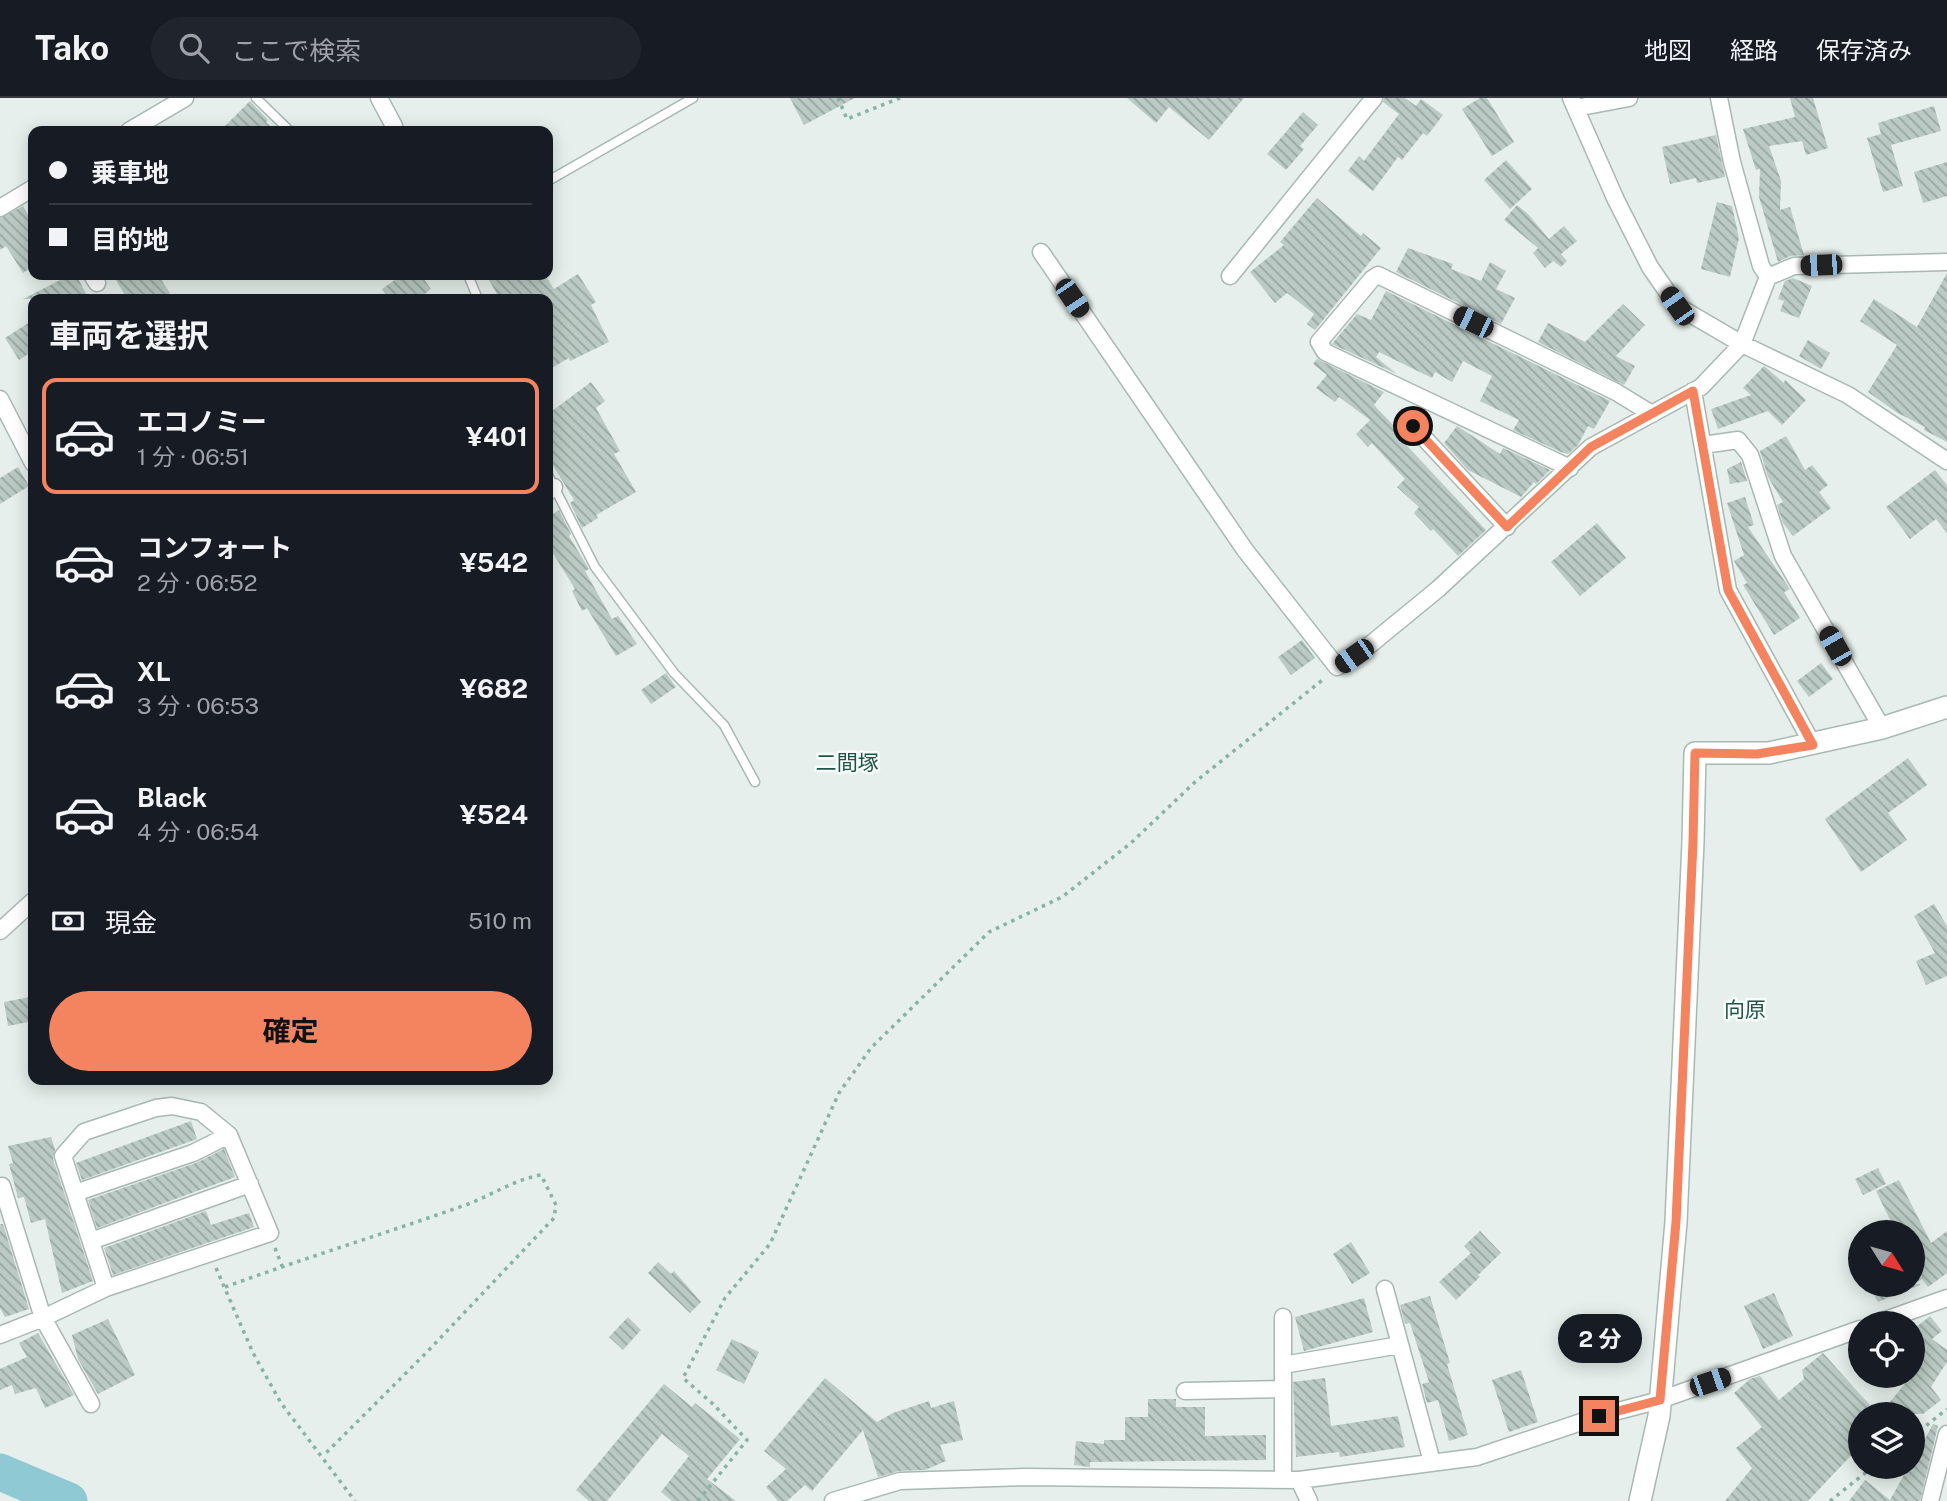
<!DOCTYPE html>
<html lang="ja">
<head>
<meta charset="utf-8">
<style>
  :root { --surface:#171b24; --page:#20242c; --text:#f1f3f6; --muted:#9ea1a6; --line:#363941; --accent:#f4845f }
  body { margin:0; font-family:"Public Sans","Noto Sans JP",sans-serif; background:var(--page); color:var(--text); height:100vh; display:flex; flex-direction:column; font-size:26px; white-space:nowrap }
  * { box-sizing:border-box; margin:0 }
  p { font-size:23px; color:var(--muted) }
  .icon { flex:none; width:38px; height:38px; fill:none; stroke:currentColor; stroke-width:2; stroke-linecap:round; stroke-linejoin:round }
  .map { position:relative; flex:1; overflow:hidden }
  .drawer { position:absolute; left:28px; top:196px; width:525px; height:791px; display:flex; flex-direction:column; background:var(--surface); border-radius:14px; box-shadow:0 4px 18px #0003 }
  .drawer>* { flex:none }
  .top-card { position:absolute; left:28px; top:28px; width:525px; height:154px; border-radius:14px; box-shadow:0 4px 18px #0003; display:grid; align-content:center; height:154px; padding:0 21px; background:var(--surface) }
  .needle { width:46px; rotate:127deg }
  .controls { position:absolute; left:1848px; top:1122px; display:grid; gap:14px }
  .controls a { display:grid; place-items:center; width:77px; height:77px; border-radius:50%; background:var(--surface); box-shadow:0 4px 18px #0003; font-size:35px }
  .end { position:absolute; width:32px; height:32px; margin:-16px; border:9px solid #f4845f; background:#111; box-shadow:0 0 0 4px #111 }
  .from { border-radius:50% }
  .bubble { position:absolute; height:49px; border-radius:24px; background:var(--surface); box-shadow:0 4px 18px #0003; font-size:23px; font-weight:700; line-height:49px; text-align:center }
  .car { position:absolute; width:21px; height:42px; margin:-21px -10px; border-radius:9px; box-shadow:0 0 5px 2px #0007; background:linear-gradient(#222 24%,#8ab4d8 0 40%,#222 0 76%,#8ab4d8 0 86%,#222 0) }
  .top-card b { display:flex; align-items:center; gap:24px; height:66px; font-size:26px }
  .top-card b+b { border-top:2px solid var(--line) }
  .top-card i { width:18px; height:18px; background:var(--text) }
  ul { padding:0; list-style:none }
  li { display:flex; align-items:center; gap:21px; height:116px; margin:0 14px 10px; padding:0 7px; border:4px solid transparent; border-radius:14px }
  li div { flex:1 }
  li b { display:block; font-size:26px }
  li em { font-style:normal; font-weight:700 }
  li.current { border-color:var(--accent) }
  li>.icon { width:63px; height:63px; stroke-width:1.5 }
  h2 { padding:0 21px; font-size:32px; line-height:84px }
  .pay { display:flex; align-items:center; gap:18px; height:77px; padding:0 21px; font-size:26px }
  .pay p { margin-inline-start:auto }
  .cta { display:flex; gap:14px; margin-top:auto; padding:14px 21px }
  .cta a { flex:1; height:80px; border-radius:42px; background:var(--accent); color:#111; font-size:28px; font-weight:700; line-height:80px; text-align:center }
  header { display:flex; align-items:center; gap:42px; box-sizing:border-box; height:98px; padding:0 35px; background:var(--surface); border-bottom:2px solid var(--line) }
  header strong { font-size:33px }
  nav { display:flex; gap:38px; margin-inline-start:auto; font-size:24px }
  .search { width:490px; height:63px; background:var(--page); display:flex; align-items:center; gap:18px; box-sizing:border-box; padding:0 24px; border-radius:38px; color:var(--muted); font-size:26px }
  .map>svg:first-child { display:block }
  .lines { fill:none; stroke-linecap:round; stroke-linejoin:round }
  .river { stroke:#8ec9d4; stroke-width:37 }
  .building { fill:url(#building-back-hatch) }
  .service-casing { stroke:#a8b8b2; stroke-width:11 }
  .minor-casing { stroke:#a8b8b2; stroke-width:19 }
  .tertiary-casing { stroke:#a8b8b2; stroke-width:24 }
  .path { stroke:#86b3a5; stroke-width:3.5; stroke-dasharray:3.5 5; stroke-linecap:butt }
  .service { stroke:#fff; stroke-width:8 }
  .minor { stroke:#fff; stroke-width:16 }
  .tertiary { stroke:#fff; stroke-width:21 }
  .route { stroke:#f4845f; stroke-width:9 }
  .labels { text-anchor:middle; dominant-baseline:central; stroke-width:5; stroke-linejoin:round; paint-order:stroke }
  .neighbourhood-label { font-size:21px; fill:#1f5548; stroke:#f7fbf9 }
</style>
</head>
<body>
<header>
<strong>Tako</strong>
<div class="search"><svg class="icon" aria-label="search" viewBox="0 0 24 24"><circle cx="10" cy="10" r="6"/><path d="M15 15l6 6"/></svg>ここで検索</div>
<nav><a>地図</a><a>経路</a><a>保存済み</a></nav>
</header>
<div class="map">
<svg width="1947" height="1403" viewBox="0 0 1947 1403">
  <defs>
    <pattern id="building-back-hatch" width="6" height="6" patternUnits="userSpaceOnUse" patternTransform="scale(1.75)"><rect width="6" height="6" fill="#bbcac4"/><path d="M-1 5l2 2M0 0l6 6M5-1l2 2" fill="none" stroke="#98a6a0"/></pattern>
  </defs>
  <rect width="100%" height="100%" fill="#e6efeb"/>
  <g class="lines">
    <path class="river" d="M0,1374L69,1403"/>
  </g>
  <path class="building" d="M790,0H855L804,27Z
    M1127,0H1244L1209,42L1169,9L1156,25Z
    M1384,0H1405L1416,8L1421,1L1443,17L1427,38L1423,35L1402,62L1398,59L1373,93L1348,73L1359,58L1364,63L1399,16L1383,4Z
    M1480,0H1487L1514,44L1492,58L1462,11Z
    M1790,0H1813L1828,50L1806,57L1802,43L1769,48L1781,83L1780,112L1790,109L1804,157L1790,158L1778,164L1759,99L1760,71L1756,72L1743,31L1795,19Z
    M250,3L268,22L266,24L275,33H220Z
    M1934,8L1941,33L1891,47L1903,88L1883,94L1867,40L1881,36L1878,25Z
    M1303,14L1318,27L1300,48L1304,51L1286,72L1267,56Z
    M1716,37L1725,79L1697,85L1696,80L1670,86L1662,49Z
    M1506,62L1532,91L1510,111L1484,82Z
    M1947,64V98L1923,105L1914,74Z
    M1317,100L1361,138L1363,135L1381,150L1315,232L1307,226L1314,216L1287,195L1275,205L1250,174L1284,147L1280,144Z
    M1717,104L1732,108L1739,140L1730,179L1701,171Z
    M1517,107L1528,116L1549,141L1564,128L1577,143L1561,156L1567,163L1561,169L1553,163L1545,170L1533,155L1538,150L1504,122Z
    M23,108L33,126V168L23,175L6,148L0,152V120Z
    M1408,150L1453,166L1451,171L1481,183L1490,164L1506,173L1496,191L1515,200L1501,226L1396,174Z
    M1947,175V344L1924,332L1925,329L1896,314L1868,294L1897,247L1860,223L1874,201L1917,229Z
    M578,176L596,204L591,207L609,244L570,263L569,260L548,272V201H500L486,177H545L554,191Z
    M70,177H76L89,201H23Z
    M113,177H158L170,195L161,201H127Z
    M402,177H421L431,191L418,201H389L382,191Z
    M1793,180L1812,188L1799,220L1780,213L1784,203L1778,201L1785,183Z
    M1386,193L1610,303L1594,331L1588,328L1578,347L1568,356L1561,354L1513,332L1519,322L1480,303L1492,278L1463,263L1452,284L1435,274L1432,280L1379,254L1376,259L1397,276L1332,246L1357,216L1371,222Z
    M1623,206L1645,227L1616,258L1635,268L1624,287L1538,244L1548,225L1585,244Z
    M33,222V253L19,262L5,240Z
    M1808,242L1830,255L1821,271L1799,258Z
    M1317,261L1384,294L1374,307L1397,331L1394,334L1486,432L1458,458L1433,431L1431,433L1414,415L1419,409L1397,389L1405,381L1372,345L1368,349L1356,336L1370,322L1339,299L1335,304L1316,290L1327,277L1313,266Z
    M1764,268L1784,285L1785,282L1806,302L1782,327L1768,313L1718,331L1711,311L1751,297L1743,290Z
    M591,284L605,303L596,310L620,353L614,356L636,394L596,417L598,420L582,430L570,405L574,402L548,359V316Z
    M1457,328L1500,356L1503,350L1550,372L1536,386L1534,384L1521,399L1468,372L1444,345Z
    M1786,338L1805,372L1812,367L1828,387L1819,394L1831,410L1793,438L1783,425L1777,407L1783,404L1768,379L1760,353Z
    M1741,364L1747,383L1730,386L1727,371Z
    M18,369L29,388L0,406V380Z
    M1935,372L1947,387V435L1936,421L1910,441L1886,409Z
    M1745,399L1754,427L1748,429L1790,491L1784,494L1800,520L1774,537L1743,487L1747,485L1734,463L1744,457L1727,405Z
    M559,412L571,436L569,438L589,471L585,473L612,521L618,518L637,546L616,558L587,510L582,513L572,493L575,491L548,447V419Z
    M1597,425L1626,460L1580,498L1551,464Z
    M1302,542L1315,560L1291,577L1278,559Z
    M1821,565L1833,581L1809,599L1797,583Z
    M666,575L676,589L651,606L641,592Z
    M1908,660L1927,687L1888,715L1907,742L1861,774L1825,721Z
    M1934,806L1947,828V878L1926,887L1916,863L1935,855L1914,818Z
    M30,899L33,923L8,928L4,904Z
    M191,1023L197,1041L82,1082L76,1065Z
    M51,1039L55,1051L53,1061L93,1183L62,1195L45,1121L31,1125L24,1099L18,1100L9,1066L13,1065L8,1048Z
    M224,1051L235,1079L97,1130L88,1102L196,1065Z
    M1878,1070L1886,1086L1863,1097L1855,1081Z
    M1899,1082L1931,1145L1947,1133V1175L1928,1189L1922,1181L1913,1186V1134H1896L1876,1093Z
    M206,1113L211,1127L249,1115L254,1129L113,1177L104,1150Z
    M0,1126H3L29,1211L5,1219L0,1210Z
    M1480,1133L1501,1155L1478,1177L1480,1179L1456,1202L1439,1184L1471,1155L1464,1148Z
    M1351,1144L1370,1175L1352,1186L1333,1156Z
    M658,1164L671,1176L674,1173L701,1204L690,1215L648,1175Z
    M1868,1186H1920V1187L1878,1204Z
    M1774,1195L1793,1238L1763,1251L1744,1208Z
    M1430,1198L1450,1265L1447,1266L1468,1337L1449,1343L1438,1302L1427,1305L1422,1286L1429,1284L1410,1225L1405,1226L1400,1207Z
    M1364,1200L1373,1234L1304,1253L1295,1219Z
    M1930,1218L1942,1233L1932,1241L1947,1252V1264L1931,1289L1941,1302L1923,1316H1880L1922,1265L1913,1257V1229L1915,1230Z
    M628,1219L641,1232L623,1252L609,1239Z
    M108,1221L135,1277L98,1296L78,1261L72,1237Z
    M38,1235L74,1297L45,1310L36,1290L15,1296L12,1287L0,1292V1271L27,1259L19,1245Z
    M732,1241L759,1254L744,1286L716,1272Z
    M1823,1255L1878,1316H1860V1348L1808,1403H1725L1752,1370L1736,1350L1762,1329L1734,1295L1750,1281L1760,1278L1779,1302L1804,1281L1802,1272Z
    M1521,1272L1538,1324L1509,1334L1492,1282Z
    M825,1280L877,1324L893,1315L929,1303L931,1310L954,1303L963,1342L940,1347L946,1363L925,1372L899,1373L878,1379L863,1332L812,1393L805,1387L787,1403H778L766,1389L786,1371L764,1353Z
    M1325,1280L1331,1328L1398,1318L1405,1349L1340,1359L1339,1354L1296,1359L1293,1284Z
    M664,1286L692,1309L695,1305L740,1341L707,1381L736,1403H672L661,1394L689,1358L662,1336L607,1403H589L576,1392Z
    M1148,1301H1176V1309H1205V1338L1266,1337V1362L1090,1364V1369L1074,1367L1076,1343L1104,1346V1342H1125V1319H1148Z
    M1933,1326L1938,1328L1920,1403H1849L1865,1382L1890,1402L1909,1368H1913V1363Z"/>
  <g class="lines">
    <g class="service-casing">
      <path id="service" d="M256,0L290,33
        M548,83L693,0
        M468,177L478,201
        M548,377L595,469L674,575L724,627L755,684"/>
    </g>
    <g class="minor-casing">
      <path id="minor" d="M379,0L394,28
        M1571,0L1616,102L1650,169L1677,208L1742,246L1848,297L1947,363
        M1719,0L1732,64L1761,168L1768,179
        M1576,10L1629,0
        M129,33L185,0
        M0,110L33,90
        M1041,154L1245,452L1337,569L1371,546L1438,491L1591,349L1701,289L1742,246L1768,179L1794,168L1947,164
        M92,177L97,185
        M1230,178L1374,0
        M1693,293L1728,492L1813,647
        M0,301L33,365
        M1413,328L1507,429
        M1703,347L1738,342L1750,357L1783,458L1882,630
        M1570,370L1325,254L1319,244L1372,181L1378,177L1616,294L1652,316
        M548,394L554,389
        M0,833L33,803
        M2,1088L43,1220L91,1306
        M75,1095L193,1055L229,1037
        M91,1143L250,1086
        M1385,1191L1432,1364
        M1283,1219V1382
        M1877,1225L1947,1200
        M0,1237L43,1220L106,1190L270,1135L229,1037L201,1014L172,1008L156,1010L84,1034L63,1058L106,1190
        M1283,1267L1400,1247
        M1185,1293L1283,1291
        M1299,1382L1309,1403
        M833,1403L900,1383L1025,1379L1299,1382L1477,1359L1599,1318L1660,1302L1860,1231
        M1930,1403L1947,1336"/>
    </g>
    <g class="tertiary-casing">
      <path id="tertiary" d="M1640,1403L1659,1318L1676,1124L1693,744L1695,655H1769L1882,630L1947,609"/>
    </g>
    <path class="path" d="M838,0L847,21L900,0
      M275,1150L282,1168
      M216,1170L253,1255L281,1305L355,1403
      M225,1189C302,1161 380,1137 457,1110C486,1101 512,1082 541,1077L556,1107L554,1120L428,1253L323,1358
      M1913,1338L1947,1311
      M698,1403L747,1342L713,1306L683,1280L725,1200L770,1146L839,995L871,950L989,834L1062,799L1131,745L1195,684L1325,580
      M1830,1403L1874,1368"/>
    <use href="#service" class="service"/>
    <use href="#minor" class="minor"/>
    <use href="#tertiary" class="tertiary"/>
  </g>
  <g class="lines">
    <path class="route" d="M1413,328L1507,429L1591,349L1693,293L1728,492L1813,647L1757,656L1695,655L1693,744L1676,1124L1660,1302L1599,1318"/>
  </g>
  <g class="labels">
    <g class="neighbourhood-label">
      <text x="847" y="664">二間塚</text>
      <text x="1745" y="911">向原</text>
    </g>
  </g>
</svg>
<div class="controls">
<a><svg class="needle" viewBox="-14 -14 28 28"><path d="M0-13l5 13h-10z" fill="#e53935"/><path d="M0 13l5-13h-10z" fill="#9ea1a6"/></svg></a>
<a><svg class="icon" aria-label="locate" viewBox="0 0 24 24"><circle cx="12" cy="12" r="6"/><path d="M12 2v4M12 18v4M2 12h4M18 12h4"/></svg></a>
<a><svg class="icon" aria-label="layers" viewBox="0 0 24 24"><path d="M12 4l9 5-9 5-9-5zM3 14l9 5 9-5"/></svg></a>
</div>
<i class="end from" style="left:1413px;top:328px"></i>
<i class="end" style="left:1599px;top:1318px"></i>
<div class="bubble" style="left:1558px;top:1216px;width:84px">2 分</div>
<i class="car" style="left:1821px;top:167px;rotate:268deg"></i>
<i class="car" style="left:1072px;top:200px;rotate:146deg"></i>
<i class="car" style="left:1677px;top:208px;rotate:325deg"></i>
<i class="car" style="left:1473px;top:224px;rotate:296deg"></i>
<i class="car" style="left:1835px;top:548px;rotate:330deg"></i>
<i class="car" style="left:1354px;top:558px;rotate:235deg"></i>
<i class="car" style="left:1710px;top:1284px;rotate:71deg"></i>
<div class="top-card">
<b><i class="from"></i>乗車地</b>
<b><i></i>目的地</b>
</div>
<section class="drawer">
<h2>車両を選択</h2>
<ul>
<li class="current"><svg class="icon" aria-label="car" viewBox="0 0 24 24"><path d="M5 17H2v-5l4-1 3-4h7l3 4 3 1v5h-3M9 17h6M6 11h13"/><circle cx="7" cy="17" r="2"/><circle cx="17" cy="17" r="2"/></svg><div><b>エコノミー</b><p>1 分 · 06:51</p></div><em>¥401</em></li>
<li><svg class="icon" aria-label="car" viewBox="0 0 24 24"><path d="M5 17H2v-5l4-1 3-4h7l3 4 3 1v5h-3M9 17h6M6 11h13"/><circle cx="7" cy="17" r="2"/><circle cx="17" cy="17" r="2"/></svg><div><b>コンフォート</b><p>2 分 · 06:52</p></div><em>¥542</em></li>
<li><svg class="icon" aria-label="car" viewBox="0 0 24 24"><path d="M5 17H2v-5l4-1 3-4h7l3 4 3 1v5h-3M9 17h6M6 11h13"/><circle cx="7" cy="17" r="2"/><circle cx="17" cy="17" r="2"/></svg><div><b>XL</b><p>3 分 · 06:53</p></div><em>¥682</em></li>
<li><svg class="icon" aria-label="car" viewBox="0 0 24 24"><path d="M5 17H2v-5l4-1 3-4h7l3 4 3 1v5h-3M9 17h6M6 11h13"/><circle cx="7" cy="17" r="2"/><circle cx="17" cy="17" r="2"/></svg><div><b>Black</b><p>4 分 · 06:54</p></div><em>¥524</em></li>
</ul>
<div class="pay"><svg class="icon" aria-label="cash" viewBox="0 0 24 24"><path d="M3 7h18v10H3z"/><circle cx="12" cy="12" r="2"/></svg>現金<p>510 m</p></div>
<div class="cta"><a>確定</a></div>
</section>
</div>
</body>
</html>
